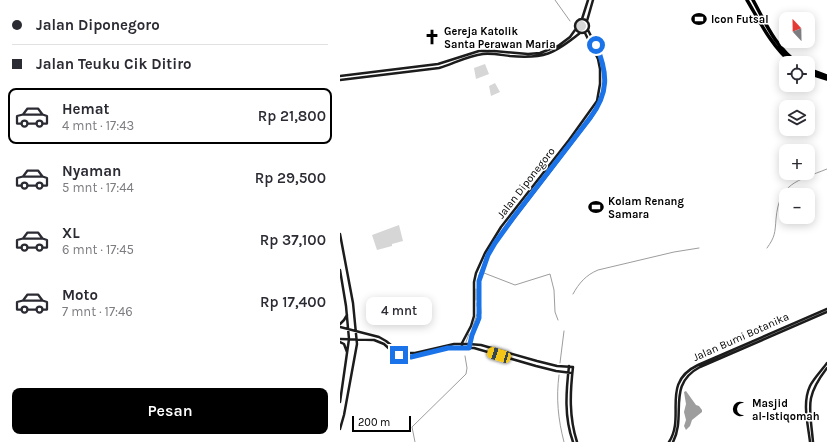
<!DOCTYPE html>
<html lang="id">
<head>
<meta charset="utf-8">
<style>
  :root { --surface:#fff; --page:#f2f2f3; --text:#2b2b33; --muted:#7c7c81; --line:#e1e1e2; --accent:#000 }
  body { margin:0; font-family:Karla,sans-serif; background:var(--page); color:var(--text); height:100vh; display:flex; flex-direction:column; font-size:15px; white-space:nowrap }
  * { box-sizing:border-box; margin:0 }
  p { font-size:13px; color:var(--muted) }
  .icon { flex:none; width:22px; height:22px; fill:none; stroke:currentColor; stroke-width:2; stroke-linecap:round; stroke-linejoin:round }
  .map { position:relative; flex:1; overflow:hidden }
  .panel { display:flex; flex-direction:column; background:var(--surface); width:340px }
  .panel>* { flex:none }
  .guide { display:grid; align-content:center; height:88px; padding:0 12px; background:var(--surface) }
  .needle { width:26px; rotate:338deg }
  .controls { position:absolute; left:439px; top:12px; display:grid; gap:8px }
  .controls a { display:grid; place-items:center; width:36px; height:36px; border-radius:8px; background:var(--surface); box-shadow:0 2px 10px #0003; font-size:20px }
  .scale { position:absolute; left:12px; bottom:10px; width:59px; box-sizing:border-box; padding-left:4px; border:2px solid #000; border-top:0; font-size:11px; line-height:14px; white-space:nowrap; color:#000; -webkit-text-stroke:3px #fff; paint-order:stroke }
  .end { position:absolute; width:18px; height:18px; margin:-9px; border:5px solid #1a73e8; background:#fff; box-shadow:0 0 0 2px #fff }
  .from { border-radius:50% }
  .bubble { position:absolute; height:28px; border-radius:8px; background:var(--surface); box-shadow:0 2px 10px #0003; font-size:13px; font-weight:600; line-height:28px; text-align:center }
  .car { position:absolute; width:12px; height:24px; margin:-12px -6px; border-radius:5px; box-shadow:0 0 3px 1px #0007; background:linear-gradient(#f5c518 24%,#345 0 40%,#f5c518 0 76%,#345 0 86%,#f5c518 0) }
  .guide b { display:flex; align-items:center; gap:14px; height:38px; font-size:15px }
  .guide b+b { border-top:1px solid var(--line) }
  .guide i { width:10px; height:10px; background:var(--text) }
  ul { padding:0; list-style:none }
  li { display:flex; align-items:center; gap:12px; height:56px; margin:0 8px 6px; padding:0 4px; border:2px solid transparent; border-radius:8px }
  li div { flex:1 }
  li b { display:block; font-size:15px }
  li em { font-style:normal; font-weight:600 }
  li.selected { border-color:var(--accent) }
  li>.icon { width:36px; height:36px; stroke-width:1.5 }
  .action { display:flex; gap:8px; margin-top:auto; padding:8px 12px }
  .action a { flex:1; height:46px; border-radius:8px; background:var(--accent); color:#fff; font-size:16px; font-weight:600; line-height:46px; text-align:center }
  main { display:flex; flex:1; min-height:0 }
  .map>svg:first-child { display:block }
  .green { fill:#d6d6d6 }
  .water { fill:#9d9d9d }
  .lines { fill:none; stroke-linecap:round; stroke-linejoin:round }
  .stream { stroke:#9d9d9d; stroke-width:1 }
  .secondary { stroke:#1c1c1c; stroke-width:2.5 }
  .primary { stroke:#000; stroke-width:3.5 }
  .route { stroke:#1a73e8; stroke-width:5 }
  .labels { text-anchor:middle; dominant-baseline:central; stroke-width:3; stroke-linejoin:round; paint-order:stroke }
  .poi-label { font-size:11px; font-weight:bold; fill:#000; stroke:#fff; text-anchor:start }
  .street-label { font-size:11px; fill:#000; stroke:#fff }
</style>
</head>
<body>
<main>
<section class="panel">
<div class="guide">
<b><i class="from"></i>Jalan Diponegoro</b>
<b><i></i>Jalan Teuku Cik Ditiro</b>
</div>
<ul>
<li class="selected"><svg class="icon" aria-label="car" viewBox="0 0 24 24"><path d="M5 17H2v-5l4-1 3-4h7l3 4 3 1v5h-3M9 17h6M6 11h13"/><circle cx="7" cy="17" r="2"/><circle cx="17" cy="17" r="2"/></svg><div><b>Hemat</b><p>4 mnt · 17:43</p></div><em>Rp 21,800</em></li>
<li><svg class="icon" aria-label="car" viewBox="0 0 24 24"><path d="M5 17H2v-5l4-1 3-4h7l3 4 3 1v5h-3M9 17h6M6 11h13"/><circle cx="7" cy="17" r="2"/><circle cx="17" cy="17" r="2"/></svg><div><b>Nyaman</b><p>5 mnt · 17:44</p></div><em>Rp 29,500</em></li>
<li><svg class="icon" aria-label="car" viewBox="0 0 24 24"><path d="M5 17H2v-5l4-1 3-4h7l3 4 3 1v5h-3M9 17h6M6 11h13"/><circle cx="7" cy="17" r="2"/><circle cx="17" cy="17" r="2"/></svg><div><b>XL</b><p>6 mnt · 17:45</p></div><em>Rp 37,100</em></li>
<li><svg class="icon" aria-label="car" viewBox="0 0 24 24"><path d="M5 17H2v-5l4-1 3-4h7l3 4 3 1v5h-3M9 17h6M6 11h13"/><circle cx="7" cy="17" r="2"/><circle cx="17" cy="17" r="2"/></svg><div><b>Moto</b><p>7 mnt · 17:46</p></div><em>Rp 17,400</em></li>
</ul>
<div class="action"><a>Pesan</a></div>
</section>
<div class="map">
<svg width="487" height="442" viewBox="0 0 487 442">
  <rect width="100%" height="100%" fill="#fff"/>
  <path class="green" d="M236 26a5 5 0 1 1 10 0a5 5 0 1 1-10 0Z
    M145,64L149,74L136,79L134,68Z
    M155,83L160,92L151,96L149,86Z
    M59,225L63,241L52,244V246L37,250L32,235Z"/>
  <path class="water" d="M346,391L356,405L359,406L362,410V412L352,420L350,426L346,430L344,426L346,420L344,412L346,404L344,392Z"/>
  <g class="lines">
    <path class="stream" d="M215,0L230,21
      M427,248C435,237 435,233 436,219C439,183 457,181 487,169
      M144,273L175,285L210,274L214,290L215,312L218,320
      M136,289V300
      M233,294C239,283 246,275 258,270L334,252L359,248
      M137,306V303
      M132,329L137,314
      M126,342L129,334
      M220,363L224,331
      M219,375C216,398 218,419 224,442
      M75,442L72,427L126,374L127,368L125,356"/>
    <path class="secondary" d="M235 26a7 7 0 1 1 14 0a7 7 0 1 1-14 0Z
      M242,19L248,0
      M247,21L253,0
      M0,76L98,64L139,51H154L188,54L200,53L218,46L230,37L235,30
      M0,80L99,68C113,64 127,56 143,54C152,53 161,55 170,56C204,59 214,54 240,33
      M0,234L13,303L17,344L4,415L0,429
      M0,270L6,306L9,339L0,402
      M0,324L4,320L7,315
      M0,327L39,337L46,341L56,349L66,353H75L114,344H129L141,345L197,361L217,366L233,367C230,393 229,417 237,442
      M0,339L34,340L44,344L55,354L70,357L108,348H134L196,366L216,371L232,373
      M0,342L4,344L7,352
      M122,347V343L131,326L134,316V282L136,273L145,253L161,227L229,140L257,101L260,84V69L258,59L245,33
      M129,348L131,337L138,323L140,313L139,284L140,275L148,255L155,243L251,118C274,86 265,63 248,30
      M229,366C226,392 224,417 233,442
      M329,442C346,416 320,383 358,365L487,309
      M333,442C347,415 326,385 360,367L487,312
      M470,442C468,424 462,403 470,386C474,378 482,370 487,363
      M473,442C470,407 464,398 487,368"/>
    <path class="primary" d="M407,0C420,22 432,47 452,63
      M413,0C425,22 436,48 458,63
      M468,69L487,76
      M468,73L487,79"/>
  </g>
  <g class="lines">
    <path class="route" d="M59,355L71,357L108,348H129L132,335L139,318V281L148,255L155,243L173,218L250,118C269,93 268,73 256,45"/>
  </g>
  <defs>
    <g id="stadium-bare" transform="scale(1.2)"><path d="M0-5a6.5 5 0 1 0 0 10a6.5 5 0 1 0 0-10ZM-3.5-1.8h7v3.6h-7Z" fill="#000" stroke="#fff" stroke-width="2.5" paint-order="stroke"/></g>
    <g id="church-bare" transform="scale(1.2)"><path d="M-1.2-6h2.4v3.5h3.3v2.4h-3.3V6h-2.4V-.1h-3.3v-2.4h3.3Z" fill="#000" stroke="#fff" stroke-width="2.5" paint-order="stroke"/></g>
    <g id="mosque-bare" transform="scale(1.2)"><path d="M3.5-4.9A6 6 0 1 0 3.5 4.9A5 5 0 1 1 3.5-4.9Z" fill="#000" stroke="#fff" stroke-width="2.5" paint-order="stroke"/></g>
  </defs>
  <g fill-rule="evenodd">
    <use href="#stadium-bare" x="359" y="19"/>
    <use href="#church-bare" x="92" y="37"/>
    <use href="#stadium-bare" x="256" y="207"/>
    <use href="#mosque-bare" x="400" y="409"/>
  </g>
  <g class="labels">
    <g class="poi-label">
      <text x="371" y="19">Icon Futsal</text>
      <text x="104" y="31">Gereja Katolik<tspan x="104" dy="13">Santa Perawan Maria</tspan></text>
      <text x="268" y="201">Kolam Renang<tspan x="268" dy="13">Samara</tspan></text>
      <text x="412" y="403">Masjid<tspan x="412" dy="13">al-Istiqomah</tspan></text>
    </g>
    <g class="street-label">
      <text transform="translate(186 183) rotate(-52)">Jalan Diponegoro</text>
      <text transform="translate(401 337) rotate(-24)">Jalan Bumi Botanika</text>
    </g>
  </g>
</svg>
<div class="controls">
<a><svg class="needle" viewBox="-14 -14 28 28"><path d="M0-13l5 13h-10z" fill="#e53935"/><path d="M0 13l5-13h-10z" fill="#7c7c81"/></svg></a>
<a><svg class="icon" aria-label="locate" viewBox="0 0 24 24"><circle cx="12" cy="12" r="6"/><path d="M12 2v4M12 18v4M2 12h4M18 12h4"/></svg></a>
<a><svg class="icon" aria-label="layers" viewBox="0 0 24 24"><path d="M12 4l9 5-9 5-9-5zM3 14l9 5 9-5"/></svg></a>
<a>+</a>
<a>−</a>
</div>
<div class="scale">200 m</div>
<i class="end from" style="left:256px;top:45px"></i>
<i class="end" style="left:59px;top:355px"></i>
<div class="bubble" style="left:26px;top:297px;width:66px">4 mnt</div>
<i class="car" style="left:159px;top:355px;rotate:287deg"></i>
</div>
</main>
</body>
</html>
